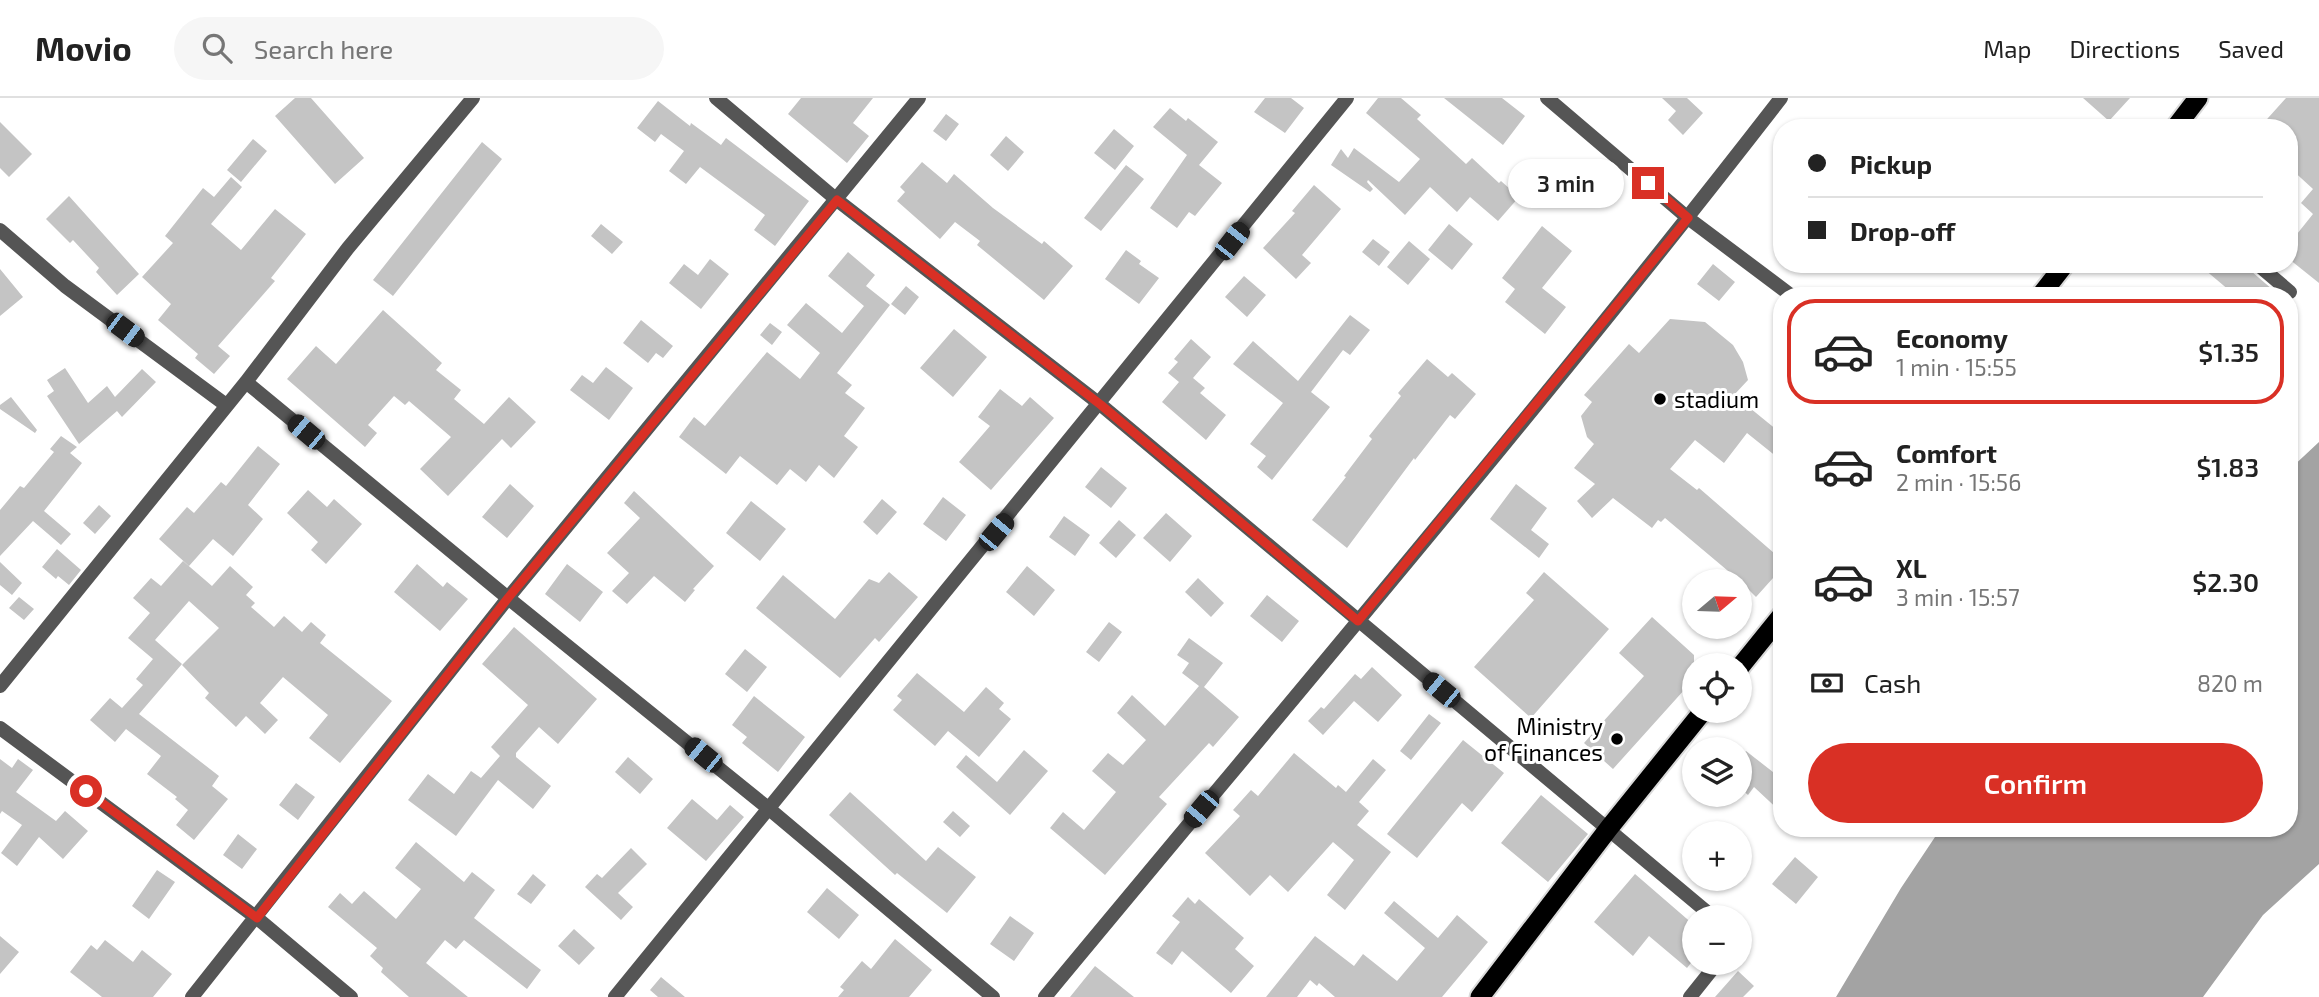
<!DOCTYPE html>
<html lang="en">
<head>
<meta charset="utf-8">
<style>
  :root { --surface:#fff; --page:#f6f6f6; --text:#222; --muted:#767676; --line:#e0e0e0; --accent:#d93025 }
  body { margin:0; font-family:"Exo 2",sans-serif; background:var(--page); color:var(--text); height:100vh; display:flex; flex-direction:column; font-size:26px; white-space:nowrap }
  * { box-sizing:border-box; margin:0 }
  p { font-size:23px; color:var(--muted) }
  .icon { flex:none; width:38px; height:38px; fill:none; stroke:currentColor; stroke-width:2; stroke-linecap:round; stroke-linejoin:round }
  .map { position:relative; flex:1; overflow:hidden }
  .sheet { position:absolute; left:1773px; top:189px; width:525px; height:550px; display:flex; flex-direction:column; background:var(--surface); border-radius:28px; box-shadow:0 2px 5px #0004 }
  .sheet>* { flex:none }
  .guide { position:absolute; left:1773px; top:21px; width:525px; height:154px; border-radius:28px; box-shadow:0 2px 5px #0004; display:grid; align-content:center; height:154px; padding:0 35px; background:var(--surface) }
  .needle { width:46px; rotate:71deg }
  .fabs { position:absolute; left:1682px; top:471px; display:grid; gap:14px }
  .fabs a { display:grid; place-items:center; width:70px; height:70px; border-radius:50%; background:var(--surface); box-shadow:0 2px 5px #0004; font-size:35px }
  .end { position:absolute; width:32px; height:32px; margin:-16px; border:9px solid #d93025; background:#fff; box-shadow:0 0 0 4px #fff }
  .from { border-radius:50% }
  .bubble { position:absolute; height:49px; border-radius:24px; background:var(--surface); box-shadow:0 2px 5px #0004; font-size:23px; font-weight:600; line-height:49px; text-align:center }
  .car { position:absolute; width:21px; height:42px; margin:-21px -10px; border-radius:9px; box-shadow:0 0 5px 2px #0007; background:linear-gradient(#222 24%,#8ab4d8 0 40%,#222 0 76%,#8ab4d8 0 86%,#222 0) }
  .guide b { display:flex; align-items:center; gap:24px; height:66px; font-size:26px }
  .guide b+b { border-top:2px solid var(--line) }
  .guide i { width:18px; height:18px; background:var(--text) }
  ul { padding:12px 0 0; list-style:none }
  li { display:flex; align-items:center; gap:21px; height:105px; margin:0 14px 10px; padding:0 21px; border:4px solid transparent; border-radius:28px }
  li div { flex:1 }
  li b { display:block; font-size:26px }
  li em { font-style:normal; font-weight:600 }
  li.active { border-color:var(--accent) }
  li>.icon { width:63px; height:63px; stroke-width:1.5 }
  .pay { display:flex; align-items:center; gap:18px; height:77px; padding:0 35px; font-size:26px }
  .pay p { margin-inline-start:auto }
  .button { display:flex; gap:14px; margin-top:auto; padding:14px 35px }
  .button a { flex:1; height:80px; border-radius:42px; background:var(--accent); color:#fff; font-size:28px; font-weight:600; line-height:80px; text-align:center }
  header { display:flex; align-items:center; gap:42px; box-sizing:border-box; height:98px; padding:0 35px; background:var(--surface); border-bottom:2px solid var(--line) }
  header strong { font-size:33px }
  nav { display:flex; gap:38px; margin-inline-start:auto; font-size:24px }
  .search { width:490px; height:63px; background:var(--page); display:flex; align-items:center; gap:18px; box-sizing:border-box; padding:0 24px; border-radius:38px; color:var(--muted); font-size:26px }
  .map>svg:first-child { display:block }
  .water { fill:#a3a3a3 }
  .building { fill:#c4c4c4 }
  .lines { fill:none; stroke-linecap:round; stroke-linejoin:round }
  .trunk-casing { stroke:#dbdbdb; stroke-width:23 }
  .minor { stroke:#555; stroke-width:14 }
  .trunk { stroke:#000; stroke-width:19 }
  .route { stroke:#d93025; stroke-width:9 }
  .poi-dot { fill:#000; stroke:#fff; stroke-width:2.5 }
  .labels { text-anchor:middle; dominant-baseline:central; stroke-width:6; stroke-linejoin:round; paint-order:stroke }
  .poi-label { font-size:23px; fill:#000; stroke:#fff; text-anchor:start }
</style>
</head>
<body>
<header>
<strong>Movio</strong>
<div class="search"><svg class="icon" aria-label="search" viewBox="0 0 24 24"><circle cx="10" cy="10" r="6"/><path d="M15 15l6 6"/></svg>Search here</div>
<nav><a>Map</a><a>Directions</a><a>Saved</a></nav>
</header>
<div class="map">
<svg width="2319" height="899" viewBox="0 0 2319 899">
  <rect width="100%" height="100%" fill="#fff"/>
  <path class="water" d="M2319,344V766L2263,817L2203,899H1836L1901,790L1941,730H2289V372Z"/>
  <path class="building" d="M295,0H311L364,60L335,86L275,18Z
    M801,0H873L853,25L869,38L847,65L788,16Z
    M1265,0H1291L1304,10L1285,35L1254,14Z
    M1378,0H1401L1421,17L1417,21L1466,66L1472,60L1499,85L1501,83L1519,99L1498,123L1470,99L1457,114L1430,89L1405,117L1368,82L1367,84L1373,91L1370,94L1331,67L1341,51L1348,60L1354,50L1399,84L1420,61L1366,15Z
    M1444,0H1502L1525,18L1503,47Z
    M1662,0H1687L1703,15L1683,37L1668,22L1676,13Z
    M2083,0H2130L2109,23Z
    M2286,0H2319V185L2289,161V146L2313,116L2301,105L2313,91L2289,69V30H2259Z
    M658,3L690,28L691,25L721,47L726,40L809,103L775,148L754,132L765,117L700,69L686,86L669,73L684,53L661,36L655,44L637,30Z
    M1170,10L1186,23L1188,20L1218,44L1199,67L1222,85L1195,118L1189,114L1177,130L1150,110L1187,57L1153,29Z
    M946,16L959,26L946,43L933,33Z
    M0,24L32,56L9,79L0,70Z
    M1114,31L1134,48L1115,72L1094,55Z
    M1006,38L1024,54L1008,73L990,57Z
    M253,41L267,53L241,84L227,72Z
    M482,44L502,61L393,198L373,182Z
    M922,64L947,85L954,76L993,110L1042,146L1044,143L1073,168L1044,202L977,147L980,143L955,124L940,141L897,103L905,94L900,89Z
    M1126,67L1144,81L1101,133L1084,120Z
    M231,79L242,89L211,126L241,152L275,111L306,136L271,180L275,183L218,248L230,258L214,276L195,260L198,256L158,222L171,206L142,179L173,145L165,138L203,90L214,99Z
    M1314,87L1341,111L1302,157L1311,165L1296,181L1263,150L1295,115L1292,113Z
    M69,98L139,176L117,197L96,174L99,170L73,142L70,145L46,121Z
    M601,126L623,144L612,156L591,138Z
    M1449,126L1473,146L1452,172L1428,152Z
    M1542,128L1572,153L1542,190L1566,209L1545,236L1505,204L1515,191L1502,180Z
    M1373,141L1390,154L1379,168L1362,154Z
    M1409,143L1430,161L1408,187L1387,169Z
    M1126,152L1141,163L1139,166L1159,180L1139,206L1105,181Z
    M848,154L875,177L866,188L890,207L837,275L852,287L845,295L865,310L844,338L858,349L834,380L819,367L806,384L790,371L777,387L740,358L726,376L679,339L694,319L705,328L767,254L800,281L820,255L787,227L806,205L842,235L864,208L828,178Z
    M710,161L729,176L701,211L669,185L684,166L698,177Z
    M1713,166L1735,184L1719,203L1697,186Z
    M2198,166H2246L2251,173L2280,198H2236Z
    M0,171L23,199L0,218Z
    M1244,178L1266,197L1247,219L1225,199Z
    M906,188L919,199L905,217L891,206Z
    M383,212L442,265L436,272L461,292L454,301L484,326L509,299L536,324L511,350L502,341L448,398L420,371L451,339L409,303L405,307L394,298L368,327L377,335L365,349L287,281L316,248L336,266Z
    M1350,217L1370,232L1350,257L1343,252L1311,294L1330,309L1272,382L1257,369L1266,358L1250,346L1283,305L1233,266L1253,243L1298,283Z
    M1670,221L1705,224L1733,247L1743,264L1748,282L1734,297L1782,336V363L1747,335L1724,365L1695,342L1670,371L1697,392L1699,390L1782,462V470L1756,499L1740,483L1665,420L1661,424L1658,422L1652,430L1613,400L1592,420L1577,403L1595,386L1574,370L1594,346L1587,339L1581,318L1592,304L1584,297L1629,246L1639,255Z
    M641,222L673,248L663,260L656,255L648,265L623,245Z
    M770,225L782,234L772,247L760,237Z
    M954,231L987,259L953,299L920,270Z
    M1191,241L1211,259L1193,280L1205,290L1200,295L1226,317L1206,342L1162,304L1179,284L1168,275L1178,264L1174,261Z
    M1427,261L1448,279L1452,275L1476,296L1455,321L1450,317L1415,362L1414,360L1347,450L1312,422L1346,379L1344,378L1372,341L1369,338L1401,298L1398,295Z
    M606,269L633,290L609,322L570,292L582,277L593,285Z
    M65,270L88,305L107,288L115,299L142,271L156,284L122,319L117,313L79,346L47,298L54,293L47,282Z
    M1000,291L1022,308L1030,299L1054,320L991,392L959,364L990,328L978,319Z
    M11,299L37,332L35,335L0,311V307Z
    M61,338L77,349L70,355L82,365L44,413L71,436L61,447L33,423L0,458V412L20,388L24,390L54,354L50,351Z
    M258,348L280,366L248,407L263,421L233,458L213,441L189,468L159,441L187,409L194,415L221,384L226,388Z
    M1101,369L1127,390L1111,410L1085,389Z
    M510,386L534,408L507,440L482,419Z
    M1516,386L1547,410L1531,432L1549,446L1539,460L1490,421Z
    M308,392L327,409L334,401L362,426L326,466L311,452L318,444L287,415Z
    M634,393L714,468L693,491L695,492L685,504L654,478L627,506L612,493L629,475L607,455L640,420L624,405Z
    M943,399L966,417L946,443L923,426Z
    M882,401L897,414L877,437L863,424Z
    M751,403L786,431L760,463L726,435Z
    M99,407L111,418L95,436L83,425Z
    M1166,415L1192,438L1170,464L1143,440Z
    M1064,418L1090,437L1075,458L1049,439Z
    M1119,422L1136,437L1116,460L1099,445Z
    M57,451L81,472L69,487L58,478L56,481L42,469Z
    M183,463L212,488L230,468L253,489L246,497L255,505L251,509L274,529L284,518L302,534L311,524L326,537L320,545L392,603L340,665L309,640L328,617L283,579L260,605L278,622L265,636L246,618L236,629L205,600L209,595L182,567L219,530L189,503L155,542L182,566L139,616L219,678L212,688L228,701L194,742L176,727L188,712L175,701L177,699L147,676L161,658L126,631L115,644L90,622L110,600L122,610L143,587L136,581L153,561L128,540L150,515L133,500L151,480L161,488Z
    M0,464L22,485L12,497L0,487Z
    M417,466L443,489L447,484L468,501L440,533L394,494Z
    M567,466L603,494L580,524L545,496Z
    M1027,468L1055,492L1034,518L1006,494Z
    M889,474L918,499L879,544L875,540L840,580L756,510L783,477L835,521L869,481L879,485Z
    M1544,474L1609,531L1531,620L1474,569L1534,502L1526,495Z
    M1198,480L1224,505L1211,519L1185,494Z
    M1267,497L1299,523L1282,544L1250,518Z
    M19,499L34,511L24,522L9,510Z
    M1652,519L1694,557V581L1613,671L1584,645L1644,578L1619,555Z
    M1109,524L1122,534L1099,564L1086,554Z
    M514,529L597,601L558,646L539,629L516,655V659L551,688L533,711L498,682L456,738L408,702L428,676L454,696L471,673L481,680L500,658L491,649L528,607L482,566Z
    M1189,540L1223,565L1204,589L1239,619L1213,649L1209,645L1159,699L1167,706L1105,777L1050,730L1063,714L1084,732L1116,694L1092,673L1108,655L1123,667L1146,642L1117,615L1132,597L1165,628L1199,588L1182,575L1189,565L1177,557Z
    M745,551L767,569L747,594L725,576Z
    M1372,569L1402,597L1378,624L1354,603L1323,637L1308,623L1321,609L1324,611L1355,576L1361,581Z
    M917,575L964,614L986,589L1004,605L999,611L1011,621L979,659L948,633L935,648L893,612L902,602L897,598Z
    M754,598L805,639L778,674L742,645L747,639L732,627Z
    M1429,616L1441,625L1411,662L1400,653Z
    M1463,642L1504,675L1472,714L1462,705L1417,760L1387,736Z
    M1024,652L1048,673L1010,717L956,669L966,657L997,684Z
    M1746,653L1782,681V715L1754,689L1748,697L1740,690V661Z
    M1294,655L1336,690L1338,687L1346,694L1373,661L1386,672L1359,704L1369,713L1357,727L1391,754L1345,812L1327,797L1354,762L1333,744L1288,794L1270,777L1250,798L1205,755L1240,718L1233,712L1251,692L1258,698Z
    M628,659L653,681L640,696L615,674Z
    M0,661L12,670L18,661L33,672L16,694L56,723L65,713L88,733L63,761L39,739L17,768L1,755L22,727L2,713L0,716Z
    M296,685L315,699L298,722L279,707Z
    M850,694L926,763L938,749L976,779L947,815L897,775L895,777L829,717Z
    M1541,697L1588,736L1548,784L1501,745Z
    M692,701L717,722L730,707L744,719L706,763L667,730Z
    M953,713L970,728L960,739L943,724Z
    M238,736L257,751L242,771L223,757Z
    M416,744L464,784L472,774L495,792L474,820L541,872L527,891L464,842L456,851L445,842L426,865L468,899H409L381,874L383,870L370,858L377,850L328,809L340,795L352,806L364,793L396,821L421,791L395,770Z
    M631,750L647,766L618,795L633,809L621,822L585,789L597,776L602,780Z
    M1795,759L1818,779L1796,806L1772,786Z
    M157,772L175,784L149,821L132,808Z
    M533,776L546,787L531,806L517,796Z
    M1635,776L1694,827V861L1687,870L1649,838L1633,858L1594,824Z
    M827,790L859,817L839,841L807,814Z
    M1188,799L1195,806L1199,801L1244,840L1235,851L1254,868L1231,895L1182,853L1172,867L1156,855L1180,824L1172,818Z
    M1394,803L1438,840L1457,817L1488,844L1442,899H1335L1319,885L1317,888L1310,882L1297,899H1266L1315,838L1354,868L1363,856L1397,883L1425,850L1384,815Z
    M1010,818L1034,835L1014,863L990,846Z
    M574,831L595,850L579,867L558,848Z
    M0,838L19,854L0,876Z
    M895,841L932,872L909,899H838L844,892L840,889L862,863L871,871Z
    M105,842L133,864L142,852L172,876L153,899H102L70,874L91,847L97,852Z
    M1095,868L1134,899H1070Z
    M1738,873L1754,888L1743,899H1715Z
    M661,879L685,899H658L650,892Z"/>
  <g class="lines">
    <g class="trunk-casing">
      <path id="trunk" d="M2175,30L2198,0
        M2040,198L2065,166
        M1740,569L1782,517
        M1480,899L1609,730L1704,612"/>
    </g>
    <path class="minor" d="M716,0L837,102L1101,307L1713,819
      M1547,0L1688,120L1792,198
      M0,132L65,188L226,307
      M2257,166L2290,194
      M246,284L508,500L768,710L993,899
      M0,588L246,284L348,150L473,0
      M0,630L257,820L351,899
      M192,899L508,500L919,0
      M615,899C858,598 1105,301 1347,0
      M1045,899C1292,601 1544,306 1781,0
      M1690,899L1718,864"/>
    <use href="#trunk" class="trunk"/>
  </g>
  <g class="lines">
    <path class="route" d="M86,693L257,820L508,500L837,102L1101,307L1358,523L1688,120L1648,85"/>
  </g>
  <g class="poi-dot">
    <circle cx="1660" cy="301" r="7"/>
    <circle cx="1617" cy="641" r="7"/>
  </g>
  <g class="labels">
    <g class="poi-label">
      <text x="1674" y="301">stadium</text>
      <text x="1603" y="628" text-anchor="end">Ministry<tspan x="1603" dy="26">of Finances</tspan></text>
    </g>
  </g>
</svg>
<div class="fabs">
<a><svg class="needle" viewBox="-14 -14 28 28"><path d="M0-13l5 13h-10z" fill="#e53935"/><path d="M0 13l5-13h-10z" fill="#767676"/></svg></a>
<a><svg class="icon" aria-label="locate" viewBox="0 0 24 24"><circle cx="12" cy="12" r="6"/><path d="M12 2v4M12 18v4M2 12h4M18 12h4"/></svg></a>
<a><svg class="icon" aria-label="layers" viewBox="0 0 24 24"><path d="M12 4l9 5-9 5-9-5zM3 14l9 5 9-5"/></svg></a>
<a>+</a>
<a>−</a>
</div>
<i class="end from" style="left:86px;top:693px"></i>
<i class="end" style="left:1648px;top:85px"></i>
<div class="bubble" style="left:1508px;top:61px;width:116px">3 min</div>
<i class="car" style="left:1232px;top:143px;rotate:38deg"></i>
<i class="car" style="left:125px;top:232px;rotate:127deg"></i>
<i class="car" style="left:306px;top:334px;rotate:310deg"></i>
<i class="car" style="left:996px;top:434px;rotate:40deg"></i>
<i class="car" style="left:1441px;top:592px;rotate:309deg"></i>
<i class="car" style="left:703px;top:657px;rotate:309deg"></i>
<i class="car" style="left:1201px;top:711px;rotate:220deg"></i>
<div class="guide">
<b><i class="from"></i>Pickup</b>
<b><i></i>Drop-off</b>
</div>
<section class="sheet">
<ul>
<li class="active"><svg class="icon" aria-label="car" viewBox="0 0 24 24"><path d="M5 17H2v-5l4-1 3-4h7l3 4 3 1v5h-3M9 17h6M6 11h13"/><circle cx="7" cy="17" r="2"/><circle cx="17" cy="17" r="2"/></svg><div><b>Economy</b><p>1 min · 15:55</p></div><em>$1.35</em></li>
<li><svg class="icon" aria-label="car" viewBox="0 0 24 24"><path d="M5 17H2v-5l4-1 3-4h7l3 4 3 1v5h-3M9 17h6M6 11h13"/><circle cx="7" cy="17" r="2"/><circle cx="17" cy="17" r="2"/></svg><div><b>Comfort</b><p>2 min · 15:56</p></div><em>$1.83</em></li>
<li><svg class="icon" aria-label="car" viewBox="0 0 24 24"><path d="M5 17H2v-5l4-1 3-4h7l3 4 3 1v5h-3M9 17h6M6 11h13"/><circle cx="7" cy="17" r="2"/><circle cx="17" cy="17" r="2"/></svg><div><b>XL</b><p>3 min · 15:57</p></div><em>$2.30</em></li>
</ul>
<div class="pay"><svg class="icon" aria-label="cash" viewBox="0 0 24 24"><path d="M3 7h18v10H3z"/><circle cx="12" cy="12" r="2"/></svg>Cash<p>820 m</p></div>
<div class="button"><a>Confirm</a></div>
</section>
</div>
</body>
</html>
